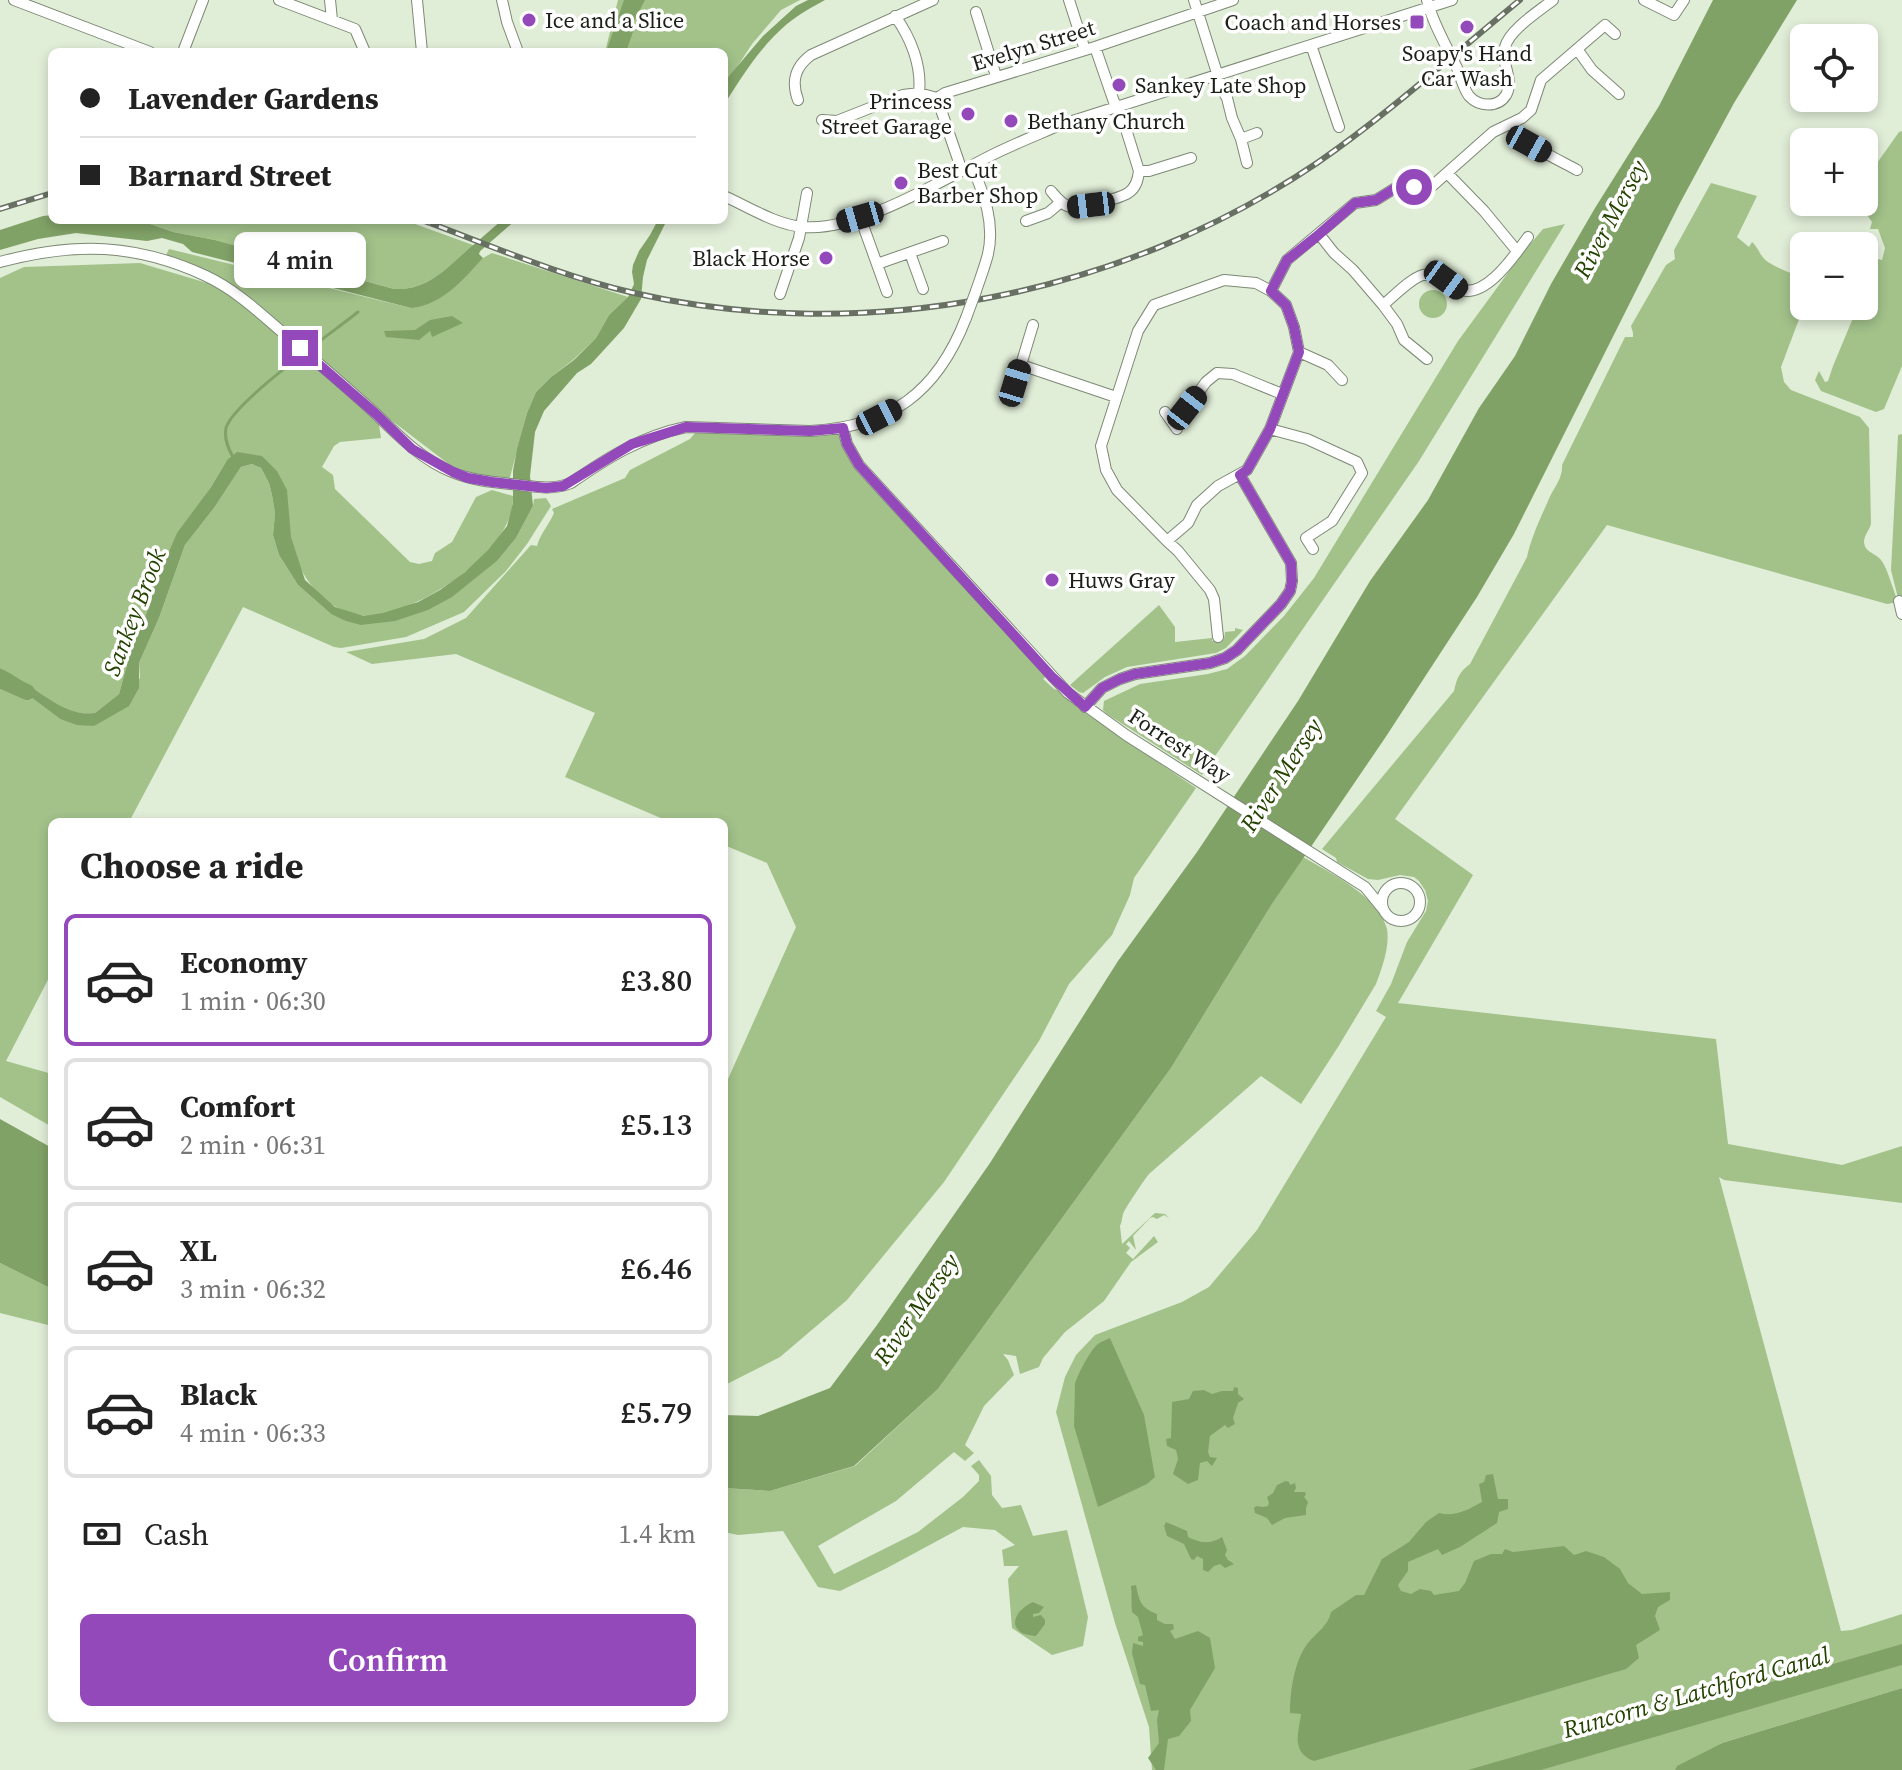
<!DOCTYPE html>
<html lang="en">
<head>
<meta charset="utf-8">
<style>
  :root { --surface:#fff; --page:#f2f2f2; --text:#222; --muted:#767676; --line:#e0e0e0; --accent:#9449bb }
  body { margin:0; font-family:"Source Serif 4",serif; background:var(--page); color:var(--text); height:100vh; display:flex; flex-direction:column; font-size:30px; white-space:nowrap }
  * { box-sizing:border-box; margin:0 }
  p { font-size:26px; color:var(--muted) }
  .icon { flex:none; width:44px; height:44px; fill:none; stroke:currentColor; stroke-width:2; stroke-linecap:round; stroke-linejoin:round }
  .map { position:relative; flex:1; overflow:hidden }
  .panel { position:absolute; left:48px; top:818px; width:680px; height:904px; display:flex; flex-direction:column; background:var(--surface); border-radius:12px; box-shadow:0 4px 12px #0003 }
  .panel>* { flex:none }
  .banner { position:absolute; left:48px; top:48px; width:680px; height:176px; border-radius:12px; box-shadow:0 4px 12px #0003; display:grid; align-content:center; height:176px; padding:0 32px; background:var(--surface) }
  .buttons { position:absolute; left:1790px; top:24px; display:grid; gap:16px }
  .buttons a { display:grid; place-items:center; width:88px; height:88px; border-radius:12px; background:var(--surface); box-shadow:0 4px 12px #0003; font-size:40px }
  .end { position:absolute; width:36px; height:36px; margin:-18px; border:10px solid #9449bb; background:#fff; box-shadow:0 0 0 4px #fff }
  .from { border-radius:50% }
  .bubble { position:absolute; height:56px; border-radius:12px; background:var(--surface); box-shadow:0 4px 12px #0003; font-size:26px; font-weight:600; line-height:56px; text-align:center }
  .car { position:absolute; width:24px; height:48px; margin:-24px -12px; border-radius:10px; box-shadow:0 0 6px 2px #0007; background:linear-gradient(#222 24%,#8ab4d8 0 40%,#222 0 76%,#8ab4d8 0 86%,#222 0) }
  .banner b { display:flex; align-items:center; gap:28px; height:76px; font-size:30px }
  .banner b+b { border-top:2px solid var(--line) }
  .banner i { width:20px; height:20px; background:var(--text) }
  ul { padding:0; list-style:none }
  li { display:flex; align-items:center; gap:24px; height:132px; margin:0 16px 12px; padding:0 16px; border:4px solid var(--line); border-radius:12px }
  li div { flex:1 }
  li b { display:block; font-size:30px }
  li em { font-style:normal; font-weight:600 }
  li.active { border-color:var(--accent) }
  li>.icon { width:72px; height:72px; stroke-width:1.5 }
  h2 { padding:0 32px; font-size:36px; line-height:96px }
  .pay { display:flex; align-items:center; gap:20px; height:88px; padding:0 32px; font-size:30px }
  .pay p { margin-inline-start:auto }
  .cta { display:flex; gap:16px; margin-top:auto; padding:16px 32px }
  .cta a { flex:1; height:92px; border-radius:12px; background:var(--accent); color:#fff; font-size:32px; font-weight:600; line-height:92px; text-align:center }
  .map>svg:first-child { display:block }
  .green { fill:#a2c28a }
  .water { fill:#81a267 }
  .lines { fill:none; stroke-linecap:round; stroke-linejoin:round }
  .stream { stroke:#81a267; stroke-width:3 }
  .canal { stroke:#81a267; stroke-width:9 }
  .river { stroke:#81a267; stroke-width:16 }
  .minor-casing { stroke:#7d8975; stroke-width:12 }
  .minor { stroke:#fff; stroke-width:10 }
  .rail-casing { stroke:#677062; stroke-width:6 }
  .rail { stroke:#fff; stroke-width:3; stroke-dasharray:9; stroke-linecap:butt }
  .minor-bridge-casing { stroke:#7d8975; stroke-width:12; stroke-linecap:butt }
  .minor-bridge { stroke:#fff; stroke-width:10 }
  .route { stroke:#9449bb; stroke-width:10 }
  .poi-dot { fill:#9449bb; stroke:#fff; stroke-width:3 }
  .labels { text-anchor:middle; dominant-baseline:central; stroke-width:7; stroke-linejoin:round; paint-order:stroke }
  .poi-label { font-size:22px; fill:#1a1f17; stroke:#fff; text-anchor:start }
  .street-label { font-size:22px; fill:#1a1f17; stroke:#fff }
  .water-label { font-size:24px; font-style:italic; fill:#254300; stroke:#fff }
</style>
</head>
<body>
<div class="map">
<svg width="1902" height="1770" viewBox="0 0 1902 1770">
  <rect width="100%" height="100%" fill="#e0edd7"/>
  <path class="green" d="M618,0H800L781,10L752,44L724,87V52H605Z
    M1902,131V366L1884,409L1876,412L1821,391L1815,380L1819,371L1825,382L1828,381L1833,366L1858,306H1864V284L1870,285L1878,259L1882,260L1885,248L1878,229H1870L1872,222L1867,215L1875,212L1868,206L1862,205L1859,202H1864V186L1870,173L1899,132Z
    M1711,183L1757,196L1737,237L1749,247L1752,242C1759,248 1760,257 1768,262C1779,269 1792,273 1804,279V288L1798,300L1804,303V306L1781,367L1784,382L1791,390L1860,417L1869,428L1871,524C1869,531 1864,535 1864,542C1865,553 1876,553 1881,560C1887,567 1894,592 1898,602L1887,604L1607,525L1395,819L1473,875L1398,1003L1716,1039L1728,1144L1842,1165L1902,1146V1203L1724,1180L1719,1177L1841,1631L1852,1630L1902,1614V1688L1722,1743L1678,1766L1675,1770H1152L1149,1727L1115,1623L1056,1412L1065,1377L1076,1355L1095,1335L1182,1302L1209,1287L1257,1230L1386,1017L1376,1011L1391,984L1407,942L1426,911L1428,901L1425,890L1419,881L1414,877L1400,875L1378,880L1368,879L1337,862L1336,858L1322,849L1454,691C1457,678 1459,672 1470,664L1527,557C1531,538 1540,519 1548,501C1553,488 1563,479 1562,465L1625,337H1633V333L1631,326L1666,265L1675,259L1674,250Z
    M139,220H404L473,245C448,266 429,291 394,289L215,240L173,232Z
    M1565,224L1419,461L1202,775L1107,714L1103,710L1104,701L1140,684L1208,674L1227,669L1245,656L1284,616L1314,578L1458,341L1521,255L1543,229Z
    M169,249L411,308L460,282L483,258L492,253L628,297L609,315L596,338L573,360L551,377L536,392L527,413L509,481L470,472L450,465L391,420L379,425L381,438L340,442L334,446L322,467L333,475L335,489L410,562L419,564L432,561L435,553L452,542L476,497L492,490L513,496C516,551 415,616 365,616C356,615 344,611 336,607C310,592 296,565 290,537C289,531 290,525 287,519C280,498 270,477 262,456L227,460L211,487L192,514L155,584L149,607L131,650L119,694L95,713C89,713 82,714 76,712C51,706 26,679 0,668V278L24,267L140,263L207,283V277L164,259Z
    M1419 304a14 14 0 1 1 28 0a14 14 0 1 1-28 0Z
    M700,427L843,428L847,444L1049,674L1043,679L1054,689L1062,692L1084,712L1196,788L1134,878L1130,895L1112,935L1069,984L1039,1041L944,1182L847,1300L780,1357L727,1384H724V1088L796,927L767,863L724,845V822H670L565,777L595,713L456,654L372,664L346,652L424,639L466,618L531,545L537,546C540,534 549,525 554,513L552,509L625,478L630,470L690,439Z
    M1902,434V614L1891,570L1898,435Z
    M252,464L261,468L269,483L272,495L275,513L273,535L279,555L298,585L331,614L395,621L498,560L516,538L533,506L534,499L546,498L551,506L527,544L506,571L464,612L406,637L341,648L334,647L243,607L129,822H52V972L6,1061L52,1074V1127L0,1097V681H5L32,698L60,719L94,726L140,678L139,663L159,618L185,545L214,508L241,467Z
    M1159,605L1175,627V642L1212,638V641L1224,639L1225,632L1235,631V628L1243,630L1226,648L1216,653L1127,667L1105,677L1083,693L1079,692L1070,685Z
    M1303,857C1330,873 1379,896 1387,929C1390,946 1382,968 1376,984L1338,1047L1301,1104L1261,1076L1149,1174C1146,1177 1124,1210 1123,1214C1122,1218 1122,1222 1120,1226L1122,1244L1155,1213L1165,1214L1169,1218L1164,1215L1157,1219L1153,1217L1150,1218L1133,1236L1136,1250L1129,1241L1126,1244L1130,1248L1126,1253L1133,1259L1154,1236L1158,1242L1131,1262L1104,1301L1065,1332L1043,1358L1039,1367L1020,1374L1016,1356L1003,1354L1008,1360L1014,1375L984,1406L965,1445L974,1453L965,1461L954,1452L896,1501L818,1546L834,1574L918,1532L963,1497L979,1481V1475L971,1466L979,1460L991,1476L992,1495L1002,1508L1021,1505L1033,1536L1067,1530L1088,1617L1083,1646L1052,1655L1012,1628L1008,1579L1019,1566H1004L1002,1550L1015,1545L995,1530L963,1527L887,1568L840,1591L818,1587L783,1531L738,1535L724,1532V1488L770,1491L855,1466L938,1389L1171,1068L1272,904Z
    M0,1263L52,1289V1326L0,1313Z"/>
  <path class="water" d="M624,0H645L632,25L634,29L626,52H606Z
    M808,0H825C812,7 798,15 787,24C761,46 742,76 724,105V82L763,36L796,6Z
    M1713,0H1797L1734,103L1680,203L1514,534L1477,597L1385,738L1272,904L1171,1068L938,1389L854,1466L770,1491L724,1488V1415L758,1416L830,1388L877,1325L990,1163L1118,961L1197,852L1298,701L1370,581L1428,500L1479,408L1515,356L1551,284L1595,208L1659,106Z
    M52,215V220H139L173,232L215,240L394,289C429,291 448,266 473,245L481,248L479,254L483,258C463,280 442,305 411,308L192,252L183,244L162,238L147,241L76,233L38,239L0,250V230L43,216Z
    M658,220H667L647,260L643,277L641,299L624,328L591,364L577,373L544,411L535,432L530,476L533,506L516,538L498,560L452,597L428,610L395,621L361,625L346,621L331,614L298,585L279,555L273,535L275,513L272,495L269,483L261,468L252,464L241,467L214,508L185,545L159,618L139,663V688L129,706L94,726L77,725L60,719L32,698L5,681H0V668C26,679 51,706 77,712C82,714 89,713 95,713L119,694L131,650L149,607L155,584L177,533L211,487L227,460L237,452L262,456L277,471L287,490L291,537L305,580L335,607L364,616L383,613L418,602L440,590L465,572L488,550L507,526L513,503V471L517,449L527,413L536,392L551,377L574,360L596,338L609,315L628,297L634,284L632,272L633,265L639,251L650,235Z
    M452,316L463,323L432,337L430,331L419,340L386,337L384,331L415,330L430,320Z
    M0,1119L52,1148V1289L0,1263Z
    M1110,1338L1144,1415L1155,1477L1147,1484L1098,1507L1074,1426L1075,1384C1077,1375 1091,1349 1098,1344C1102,1341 1106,1340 1110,1338Z
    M1234,1387L1238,1388V1394L1244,1399L1238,1403L1233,1418L1235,1424L1228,1428L1225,1425L1210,1436L1208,1452L1210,1457L1217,1458L1212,1466L1207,1461L1200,1463L1198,1480L1188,1484L1173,1474L1178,1459L1176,1450L1167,1446L1166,1439L1171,1438L1172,1402L1189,1399L1193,1391L1204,1390L1212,1394L1222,1391H1233Z
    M1493,1474L1498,1499H1508V1509L1499,1512L1497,1523L1460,1547L1442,1555L1438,1549L1408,1562V1571L1398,1585L1401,1591L1411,1594L1420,1589L1431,1591L1434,1595L1459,1591L1465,1583L1474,1561L1491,1554H1502L1505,1549L1513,1552L1564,1546L1574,1555L1586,1551L1604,1557L1620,1569L1628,1583L1642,1594L1670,1592V1600L1658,1607L1655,1616L1660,1630L1636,1645L1639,1658L1626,1669L1314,1761C1290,1752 1299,1731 1301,1714L1290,1713C1290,1692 1294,1661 1308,1643C1317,1632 1328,1626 1331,1612L1356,1595H1364L1382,1559L1409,1542L1426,1522L1439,1513C1454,1517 1468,1510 1482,1502L1479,1484L1484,1482L1486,1475Z
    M1286,1481L1289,1482L1290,1485L1295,1483L1296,1488L1294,1492H1305L1306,1494L1304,1497L1308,1502L1306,1508V1515L1285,1518L1272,1525L1267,1518L1255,1513L1254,1508L1256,1506L1263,1507L1268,1506L1269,1503L1267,1497L1273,1493L1277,1485Z
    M1166,1522L1187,1531L1188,1537C1201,1543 1209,1545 1222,1537L1227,1550L1225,1555L1228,1560L1234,1564L1225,1568L1220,1564L1214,1566L1208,1572L1203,1570V1559L1197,1556L1194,1560L1191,1559L1184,1544L1167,1536L1164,1526Z
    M1136,1585C1139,1601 1141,1608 1157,1614V1620L1165,1624H1173L1174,1629L1170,1631L1175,1639L1198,1631L1210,1638L1215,1668L1190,1710L1191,1721L1179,1736L1168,1739L1164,1770H1156L1148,1758L1159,1743L1157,1720L1159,1710L1151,1711L1145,1685L1140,1684L1132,1653L1133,1643L1143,1646V1642L1138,1641V1637L1143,1635L1138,1617L1132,1612C1131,1603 1132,1595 1131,1586Z
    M1033,1602L1044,1607L1039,1613L1033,1614V1617L1041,1615L1045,1620V1624L1036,1636C1034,1636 1024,1634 1022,1633C1006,1623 1021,1607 1033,1602Z
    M1902,1644V1665L1541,1770H1468Z
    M1902,1688V1770H1675L1677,1766L1722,1743Z"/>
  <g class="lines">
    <path class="stream" d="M233,457C228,448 224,439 226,428C233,402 333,332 358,312"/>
    <path class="canal" d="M470,254L509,220"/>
    <path class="river" d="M0,680L27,692"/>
    <g class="minor-casing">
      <path id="minor" d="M14,0L150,52
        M279,0L355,29L365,52
        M330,0L332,20
        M417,0L422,52
        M502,0L507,22L518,52
        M1069,0L1085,50
        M1194,0L1222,89L1227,98L1232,118L1241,139L1247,163
        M1427,0C1433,24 1446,45 1457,68C1461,77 1463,88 1469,96C1479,107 1498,108 1506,95C1515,79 1500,63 1505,47C1509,30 1539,11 1553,0
        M1644,0L1674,15L1684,0
        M976,12L996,76
        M895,16C911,38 922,66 919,93
        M1311,45L1339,127
        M1095,47L1114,102L1120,110L1139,171H1149L1191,158
        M1577,49L1592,70L1619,94
        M183,52L203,0
        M937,98L945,93L1095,47L1233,0
        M937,98L962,171
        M798,100C791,81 795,67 811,55L933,0
        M822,120L837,121L903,95L919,93L937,98
        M1511,124C1527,146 1553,157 1577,170
        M1241,139L1257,133
        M972,166C984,194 995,223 988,254C985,266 980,279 976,291
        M1448,174L1484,211L1517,251
        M1051,191C1056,197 1063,206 1071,207C1079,209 1121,198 1128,193C1136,188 1138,180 1139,171
        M724,196C749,207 776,225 804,227C858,232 944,179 992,155C1014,144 1037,135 1060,125L1452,0
        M860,217L887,292
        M1026,221L1048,213L1061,202
        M1319,234L1334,253L1353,270L1383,305L1397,324L1404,340L1427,359
        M910,253L923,289
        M0,262C75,242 135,243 206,276C238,291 263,316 289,338C318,363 348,388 376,414C400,437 421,459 452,472C471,480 491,482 511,484C532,486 551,491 571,483C607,458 642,436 686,427L810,431C890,427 937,393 966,318
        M877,264L943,241
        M1271,291L1287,260L1355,203L1376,200L1397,187H1431L1493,132L1522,118L1531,110L1541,80L1605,25L1615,34
        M780,294L799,238L807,193
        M1383,305C1393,297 1411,278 1423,275C1438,273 1445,281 1457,288C1483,303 1515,255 1528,237
        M1299,352L1328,365L1342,380
        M1021,365L1116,397
        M1010,401L1033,325
        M1165,412L1177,429
        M1172,421L1187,408L1206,382L1217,373L1233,374L1282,394
        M843,428L847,444L859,465L1068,693L1126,735L1365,887L1383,909
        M1270,429L1307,439L1357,462L1362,473L1332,521L1306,538L1313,549
        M1167,541L1188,523L1197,505L1218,486L1247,470L1270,429L1299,352L1294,327L1286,305L1271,291L1256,283L1224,280L1154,305L1138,331L1101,446L1106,470L1117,490L1167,541L1178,551L1210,590L1214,599L1218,637
        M1899,601L1902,614
        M1085,707L1102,688L1120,679L1135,674L1210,663L1225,658L1237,650L1281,604L1290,591L1292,581L1291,563L1240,475
        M1382 902a19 19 0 1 1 38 0a19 19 0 1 1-38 0Z"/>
    </g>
    <use href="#minor" class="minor"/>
    <g class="rail-casing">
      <path id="rail" d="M0,209L52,193
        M422,220C492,246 560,276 634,293C866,346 1120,296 1317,163C1388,114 1453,55 1520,0"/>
    </g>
    <use href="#rail" class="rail"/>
    <g class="minor-bridge-casing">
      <path id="minor-bridge" d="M966,318L976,291"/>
    </g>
    <use href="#minor-bridge" class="minor-bridge"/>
  </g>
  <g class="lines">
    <path class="route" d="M300,348L376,414L412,449L453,472L468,478L492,482L546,488L563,486L632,444L686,427L810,431L843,428L847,444L859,465L1052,677L1085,707L1102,688L1120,679L1135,674L1210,663L1225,658L1237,650L1281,604L1290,591L1292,581L1291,563L1240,475L1247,470L1270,429L1299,352L1294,327L1286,305L1271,291L1287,260L1316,237L1355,203L1376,200L1397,187H1414"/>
  </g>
  <g class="poi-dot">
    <circle cx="529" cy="20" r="8"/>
    <rect x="1409" y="14" width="16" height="16" rx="4"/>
    <circle cx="1467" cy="27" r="8"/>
    <circle cx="1119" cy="85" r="8"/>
    <circle cx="968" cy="114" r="8"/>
    <circle cx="1011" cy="121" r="8"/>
    <circle cx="901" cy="183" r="8"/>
    <circle cx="826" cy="258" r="8"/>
    <circle cx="1052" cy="580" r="8"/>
  </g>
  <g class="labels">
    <g class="poi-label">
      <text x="545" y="20">Ice and a Slice</text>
      <text x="1401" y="22" text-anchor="end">Coach and Horses</text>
      <text x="1467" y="53" text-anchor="middle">Soapy's Hand<tspan x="1467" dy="25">Car Wash</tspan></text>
      <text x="1135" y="85">Sankey Late Shop</text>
      <text x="952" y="101" text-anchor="end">Princess<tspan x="952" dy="25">Street Garage</tspan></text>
      <text x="1027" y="121">Bethany Church</text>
      <text x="917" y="170">Best Cut<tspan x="917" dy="25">Barber Shop</tspan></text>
      <text x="810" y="258" text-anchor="end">Black Horse</text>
      <text x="1068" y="580">Huws Gray</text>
    </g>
    <g class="street-label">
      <text transform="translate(1033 45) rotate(-17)">Evelyn Street</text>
      <text transform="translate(1180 745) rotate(33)">Forrest Way</text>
    </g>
    <g class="water-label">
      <text transform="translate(1610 219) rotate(-62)">River Mersey</text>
      <text transform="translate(134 612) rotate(-69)">Sankey Brook</text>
      <text transform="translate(1281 775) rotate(-57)">River Mersey</text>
      <text transform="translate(916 1309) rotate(-55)">River Mersey</text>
      <text transform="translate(1696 1692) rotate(-16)">Runcorn &amp; Latchford Canal</text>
    </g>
  </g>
</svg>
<div class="buttons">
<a><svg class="icon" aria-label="locate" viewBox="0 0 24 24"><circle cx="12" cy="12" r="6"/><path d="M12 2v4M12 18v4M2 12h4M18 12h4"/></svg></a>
<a>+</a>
<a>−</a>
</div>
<i class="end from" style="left:1414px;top:187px"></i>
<i class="end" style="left:300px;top:348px"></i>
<div class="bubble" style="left:234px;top:232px;width:132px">4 min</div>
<i class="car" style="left:1529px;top:144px;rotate:119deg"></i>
<i class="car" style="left:1091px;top:205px;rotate:263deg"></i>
<i class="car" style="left:860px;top:217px;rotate:254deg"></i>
<i class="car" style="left:1446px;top:280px;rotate:126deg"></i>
<i class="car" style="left:1015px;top:383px;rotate:17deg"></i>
<i class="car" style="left:1187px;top:408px;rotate:38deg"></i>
<i class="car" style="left:879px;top:417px;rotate:63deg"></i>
<div class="banner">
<b><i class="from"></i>Lavender Gardens</b>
<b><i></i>Barnard Street</b>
</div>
<section class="panel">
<h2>Choose a ride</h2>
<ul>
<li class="active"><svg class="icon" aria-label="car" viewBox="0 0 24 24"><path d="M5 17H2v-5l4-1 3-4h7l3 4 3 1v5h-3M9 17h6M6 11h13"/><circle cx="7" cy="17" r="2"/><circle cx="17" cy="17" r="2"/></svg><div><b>Economy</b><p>1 min · 06:30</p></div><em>£3.80</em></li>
<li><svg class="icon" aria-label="car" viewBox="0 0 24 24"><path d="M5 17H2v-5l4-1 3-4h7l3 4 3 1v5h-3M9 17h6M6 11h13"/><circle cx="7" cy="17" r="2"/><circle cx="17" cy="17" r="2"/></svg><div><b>Comfort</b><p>2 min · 06:31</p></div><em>£5.13</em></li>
<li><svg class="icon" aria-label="car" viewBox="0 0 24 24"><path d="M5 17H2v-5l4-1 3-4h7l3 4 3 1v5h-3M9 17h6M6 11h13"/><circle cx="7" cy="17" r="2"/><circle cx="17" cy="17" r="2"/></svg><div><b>XL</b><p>3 min · 06:32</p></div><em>£6.46</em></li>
<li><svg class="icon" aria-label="car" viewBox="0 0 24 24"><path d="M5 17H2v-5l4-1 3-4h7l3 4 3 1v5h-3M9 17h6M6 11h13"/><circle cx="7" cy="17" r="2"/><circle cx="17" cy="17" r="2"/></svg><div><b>Black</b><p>4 min · 06:33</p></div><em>£5.79</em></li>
</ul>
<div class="pay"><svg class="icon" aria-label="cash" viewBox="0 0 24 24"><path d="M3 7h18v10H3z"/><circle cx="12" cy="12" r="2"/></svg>Cash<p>1.4 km</p></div>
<div class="cta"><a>Confirm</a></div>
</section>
</div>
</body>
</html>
